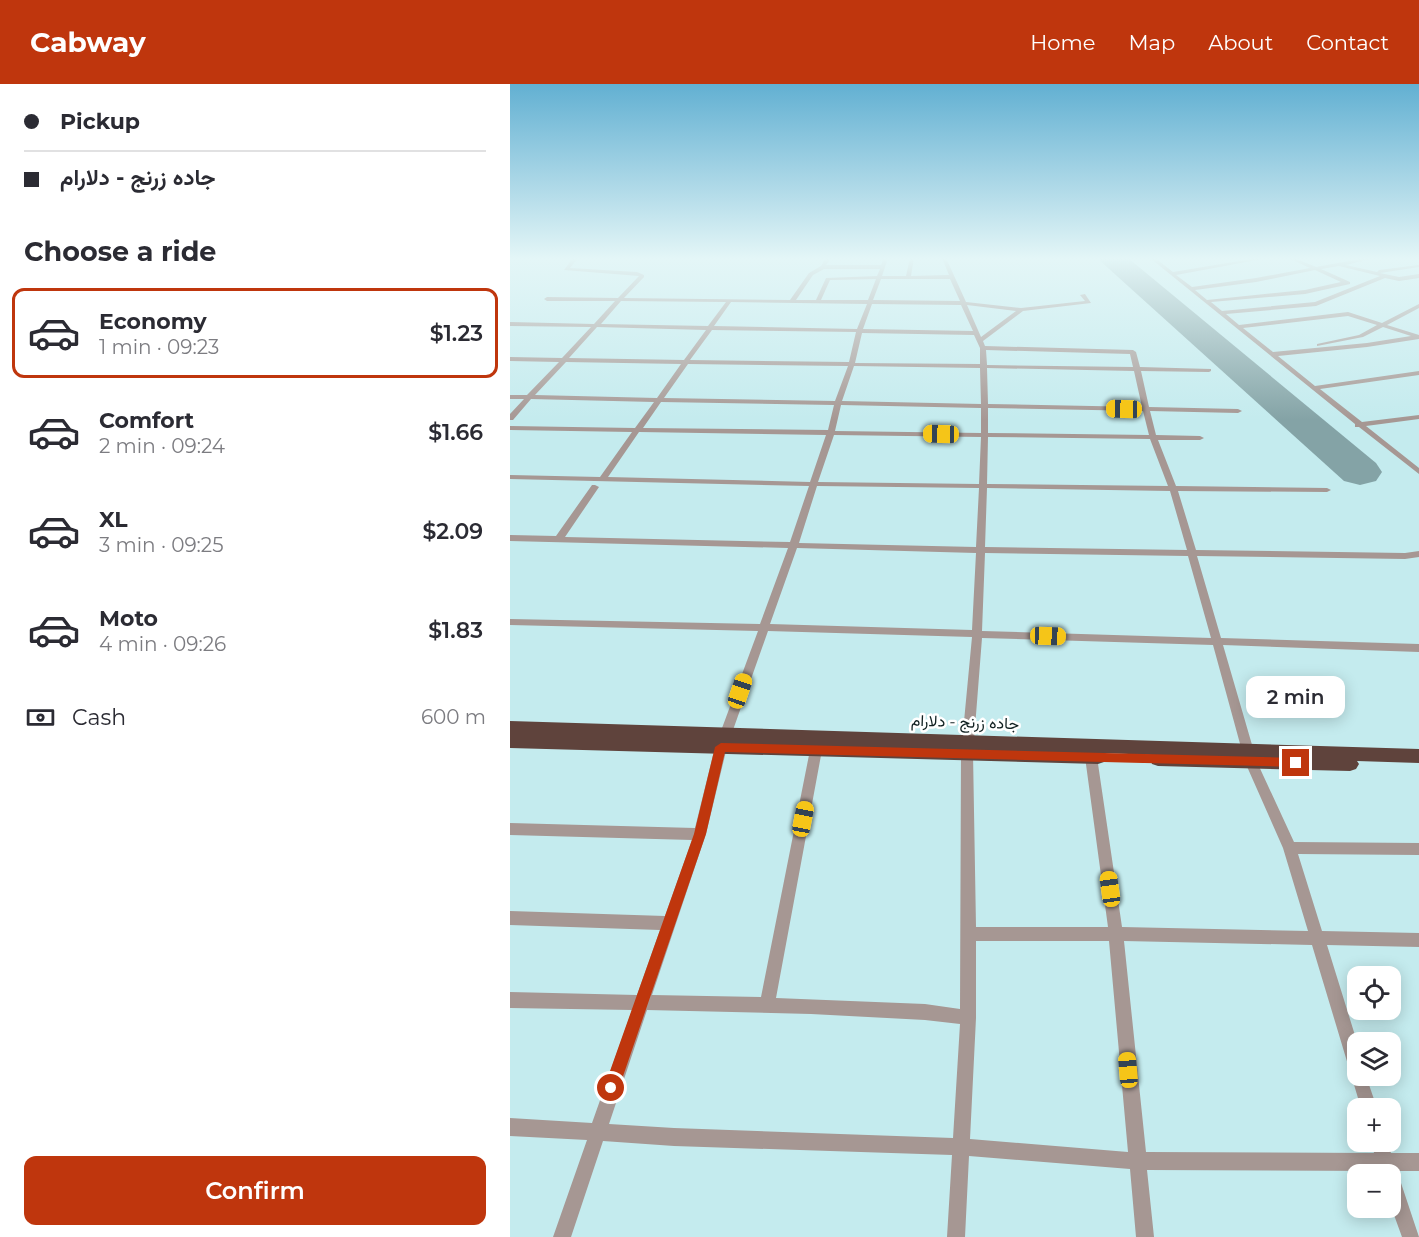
<!DOCTYPE html>
<html lang="en">
<head>
<meta charset="utf-8">
<style>
  :root { --surface:#fff; --page:#f2f2f3; --text:#2b2b33; --muted:#7c7c81; --line:#e1e1e2; --accent:#bf360d }
  body { margin:0; font-family:Montserrat,Vazirmatn,sans-serif; background:var(--page); color:var(--text); height:100vh; display:flex; flex-direction:column; font-size:22px; white-space:nowrap }
  * { box-sizing:border-box; margin:0 }
  p { font-size:20px; color:var(--muted) }
  .icon { flex:none; width:33px; height:33px; fill:none; stroke:currentColor; stroke-width:2; stroke-linecap:round; stroke-linejoin:round }
  .map { position:relative; flex:1; overflow:hidden }
  .panel { display:flex; flex-direction:column; background:var(--surface); width:510px }
  .panel>* { flex:none }
  .banner { display:grid; align-content:center; height:132px; padding:0 24px; background:var(--surface) }
  .buttons { position:absolute; left:837px; top:882px; display:grid; gap:12px }
  .buttons a { display:grid; place-items:center; width:54px; height:54px; border-radius:12px; background:var(--surface); box-shadow:0 3px 15px #0003; font-size:30px }
  .end { position:absolute; width:27px; height:27px; margin:-14px; border:8px solid #bf360d; background:#fff; box-shadow:0 0 0 3px #fff }
  .from { border-radius:50% }
  .bubble { position:absolute; height:42px; border-radius:12px; background:var(--surface); box-shadow:0 3px 15px #0003; font-size:20px; font-weight:600; line-height:42px; text-align:center }
  .car { position:absolute; width:18px; height:36px; margin:-18px -9px; border-radius:8px; box-shadow:0 0 4px 2px #0007; background:linear-gradient(#f5c518 24%,#345 0 40%,#f5c518 0 76%,#345 0 86%,#f5c518 0) }
  .banner b { display:flex; align-items:center; gap:21px; height:57px; font-size:22px }
  .banner b+b { border-top:2px solid var(--line) }
  .banner i { width:15px; height:15px; background:var(--text) }
  ul { padding:0; list-style:none }
  li { display:flex; align-items:center; gap:18px; height:90px; margin:0 12px 9px; padding:0 12px; border:3px solid transparent; border-radius:12px }
  li div { flex:1 }
  li b { display:block; font-size:22px }
  li em { font-style:normal; font-weight:600 }
  li.active { border-color:var(--accent) }
  li>.icon { width:54px; height:54px; stroke-width:1.5 }
  h2 { padding:0 24px; font-size:27px; line-height:72px }
  .pay { display:flex; align-items:center; gap:15px; height:66px; padding:0 24px; font-size:22px }
  .pay p { margin-inline-start:auto }
  .primary-button { display:flex; gap:12px; margin-top:auto; padding:12px 24px }
  .primary-button a { flex:1; height:69px; border-radius:12px; background:var(--accent); color:#fff; font-size:24px; font-weight:600; line-height:69px; text-align:center }
  header { display:flex; align-items:center; gap:36px; box-sizing:border-box; height:84px; padding:0 30px; background:var(--accent); color:#fff }
  header strong { font-size:28px }
  nav { display:flex; gap:33px; margin-inline-start:auto; font-size:21px }
  main { display:flex; flex:1; min-height:0 }
  .map>svg:first-child { display:block }
  .lines { fill:none; stroke-linecap:round; stroke-linejoin:round }
  .runway { fill:#84a3a6; fill-rule:evenodd }
  .minor { fill:#a69793; fill-rule:evenodd }
  .highway { fill:#5f433c; fill-rule:evenodd }
  .route { fill:#bf360d }
  .labels { text-anchor:middle; dominant-baseline:central; stroke-width:5; stroke-linejoin:round; paint-order:stroke }
  .street-label { font-size:16px; fill:#112021; stroke:#fff }
</style>
</head>
<body>
<header>
<strong>Cabway</strong>
<nav><a>Home</a><a>Map</a><a>About</a><a>Contact</a></nav>
</header>
<main>
<section class="panel">
<div class="banner">
<b><i class="from"></i>Pickup</b>
<b><i></i>جاده زرنج - دلارام</b>
</div>
<h2>Choose a ride</h2>
<ul>
<li class="active"><svg class="icon" aria-label="car" viewBox="0 0 24 24"><path d="M5 17H2v-5l4-1 3-4h7l3 4 3 1v5h-3M9 17h6M6 11h13"/><circle cx="7" cy="17" r="2"/><circle cx="17" cy="17" r="2"/></svg><div><b>Economy</b><p>1 min · 09:23</p></div><em>$1.23</em></li>
<li><svg class="icon" aria-label="car" viewBox="0 0 24 24"><path d="M5 17H2v-5l4-1 3-4h7l3 4 3 1v5h-3M9 17h6M6 11h13"/><circle cx="7" cy="17" r="2"/><circle cx="17" cy="17" r="2"/></svg><div><b>Comfort</b><p>2 min · 09:24</p></div><em>$1.66</em></li>
<li><svg class="icon" aria-label="car" viewBox="0 0 24 24"><path d="M5 17H2v-5l4-1 3-4h7l3 4 3 1v5h-3M9 17h6M6 11h13"/><circle cx="7" cy="17" r="2"/><circle cx="17" cy="17" r="2"/></svg><div><b>XL</b><p>3 min · 09:25</p></div><em>$2.09</em></li>
<li><svg class="icon" aria-label="car" viewBox="0 0 24 24"><path d="M5 17H2v-5l4-1 3-4h7l3 4 3 1v5h-3M9 17h6M6 11h13"/><circle cx="7" cy="17" r="2"/><circle cx="17" cy="17" r="2"/></svg><div><b>Moto</b><p>4 min · 09:26</p></div><em>$1.83</em></li>
</ul>
<div class="pay"><svg class="icon" aria-label="cash" viewBox="0 0 24 24"><path d="M3 7h18v10H3z"/><circle cx="12" cy="12" r="2"/></svg>Cash<p>600 m</p></div>
<div class="primary-button"><a>Confirm</a></div>
</section>
<div class="map">
<svg width="909" height="1153" viewBox="0 0 909 1153">
  <rect width="100%" height="100%" fill="#c4ebee"/>
  <g class="lines">
    <path class="runway" d="M587,174H618L866,379L872,388L866,397L850,401L834,397Z"/>
    <path class="minor" d="M63,174H68L60,184L127,188L134,191V193L114,214L280,216L299,189L311,182L316,174H321L316,181H371L374,174H378L372,192H396L400,174H404L401,192L439,191L432,174H436L456,218L511,224L575,217L570,211L575,210L581,219L513,227L473,257L475,262L623,266L626,268L630,283L701,285V287L699,288L631,287L639,323L728,325L732,327L728,329L640,327L646,351L690,352L694,354L690,356H648L666,402L817,404L821,406L817,408L668,407L686,466L895,469L909,467V473L895,475L687,472L711,554L909,560V568L713,561L747,678L784,758L909,759V771L788,770L812,847L909,849V863L817,861L848,961V992H856L867,1024H851L802,861L614,857L636,1068L864,1069L861,1058H877L881,1069H909V1087H887L909,1153H892L880,1120V1090H870L869,1087L637,1086L644,1153H626L620,1085L459,1072L455,1153H437L442,1071L164,1062L93,1057L61,1153H43L77,1056L0,1052V1034L82,1039L122,926L0,924V908L127,911L150,846L0,841V827L155,832L182,756L0,751V739L185,744L205,663L248,547L0,541V535L250,540L278,464L0,457V451L46,452L82,401H85L89,403L55,453L280,458L299,402L0,395V391L90,393L122,348L0,346V342L125,344L144,318L21,315L3,336H0V330L14,315H0V311H17L49,278L0,277V273L52,274L81,243L0,242V238L84,240L105,217H37L34,215L37,213L108,214L129,192L54,186ZM314,185H370L367,192L316,194L306,216H286L303,191ZM366,195L358,216H311L320,196ZM371,195H440L450,217L363,216ZM111,217L216,218L198,242L91,240ZM221,218L357,220L347,245L204,242ZM362,220L451,221L463,247L353,245ZM457,221L506,227L471,253ZM87,243L196,246L174,276L59,274ZM202,246L346,248L339,278L180,276ZM352,249L464,251L470,264V280L345,279ZM476,266L620,270L623,283L477,281ZM56,278L171,280L147,314L25,311ZM178,280L338,282L325,317L154,314ZM344,282L470,284L471,320L332,317ZM477,284L624,287L632,323L478,320ZM151,318L324,321L318,346L133,344ZM331,321L471,324V349L325,347ZM478,324L633,327L639,351L478,349ZM129,348L316,351L300,398L98,393ZM324,351L471,353L469,400L308,398ZM478,353L640,355L658,402L477,400ZM307,402L469,404L466,463L289,459ZM477,404L660,407L677,466L475,463ZM287,464L466,469L462,546L260,540ZM475,469L678,472L701,554L472,547ZM258,547L462,553L451,669L450,925L415,920L266,914L312,666L310,663L306,661L302,663L300,666L251,913L142,911L196,750L217,663ZM472,554L703,561L735,678L773,764L798,847L612,843L587,673L585,670L581,668L577,670L575,673L598,843H466L463,669ZM466,857H599L618,1068L460,1055L466,934ZM137,926L301,930L415,936L450,940L443,1054L164,1044L99,1040Z
      M640,174H645L663,188L747,174H758L666,191L682,203L746,194L800,184L778,174H784L806,183L855,174H865L836,181L867,188L869,186L909,181V183L870,189L889,193L909,190V194L889,197L875,194L806,222L716,230L729,241L838,228L872,239L909,220V224L877,241L909,251V255L857,263L768,272L805,302L909,287V291L810,305L852,338L909,331V335L856,342L909,384V390L849,343H845V340ZM829,182L870,192L805,218L712,227L701,218L795,210L840,200V198L811,185ZM805,186L831,198L795,206L697,216L685,206L746,198ZM838,232L867,241L849,251L807,260V262L853,253L873,243L901,252L857,259L763,268L733,244Z"/>
    <path class="highway" d="M0,637L909,665V679L847,677L849,680L846,685L840,687L648,682L642,680L640,675L642,671L595,669L596,673L594,678L588,680L0,664Z"/>
  </g>
  <linearGradient id="sky" x2="0" y2="1"><stop stop-color="#62b0d2"/><stop offset="0.52" stop-color="#e4f6f7"/><stop offset="1" stop-color="#e4f6f7" stop-opacity="0"/></linearGradient>
  <rect width="909" height="336" fill="url(#sky)"/>
  <path class="route" d="M211,659L786,674L791,679L786,683L215,668L196,750L109,1004L107,1010L101,1012L96,1010L94,1004L184,750L205,663Z"/>
  <g class="labels">
    <g class="street-label">
      <text transform="translate(455 638) rotate(2)">جاده زرنج - دلارام</text>
    </g>
  </g>
</svg>
<div class="buttons">
<a><svg class="icon" aria-label="locate" viewBox="0 0 24 24"><circle cx="12" cy="12" r="6"/><path d="M12 2v4M12 18v4M2 12h4M18 12h4"/></svg></a>
<a><svg class="icon" aria-label="layers" viewBox="0 0 24 24"><path d="M12 4l9 5-9 5-9-5zM3 14l9 5 9-5"/></svg></a>
<a>+</a>
<a>−</a>
</div>
<i class="end from" style="left:101px;top:1004px"></i>
<i class="end" style="left:786px;top:679px"></i>
<div class="bubble" style="left:736px;top:592px;width:99px">2 min</div>
<i class="car" style="left:614px;top:325px;rotate:271deg"></i>
<i class="car" style="left:431px;top:350px;rotate:271deg"></i>
<i class="car" style="left:538px;top:552px;rotate:92deg"></i>
<i class="car" style="left:230px;top:607px;rotate:19deg"></i>
<i class="car" style="left:293px;top:735px;rotate:11deg"></i>
<i class="car" style="left:600px;top:805px;rotate:352deg"></i>
<i class="car" style="left:618px;top:986px;rotate:355deg"></i>
</div>
</main>
</body>
</html>
